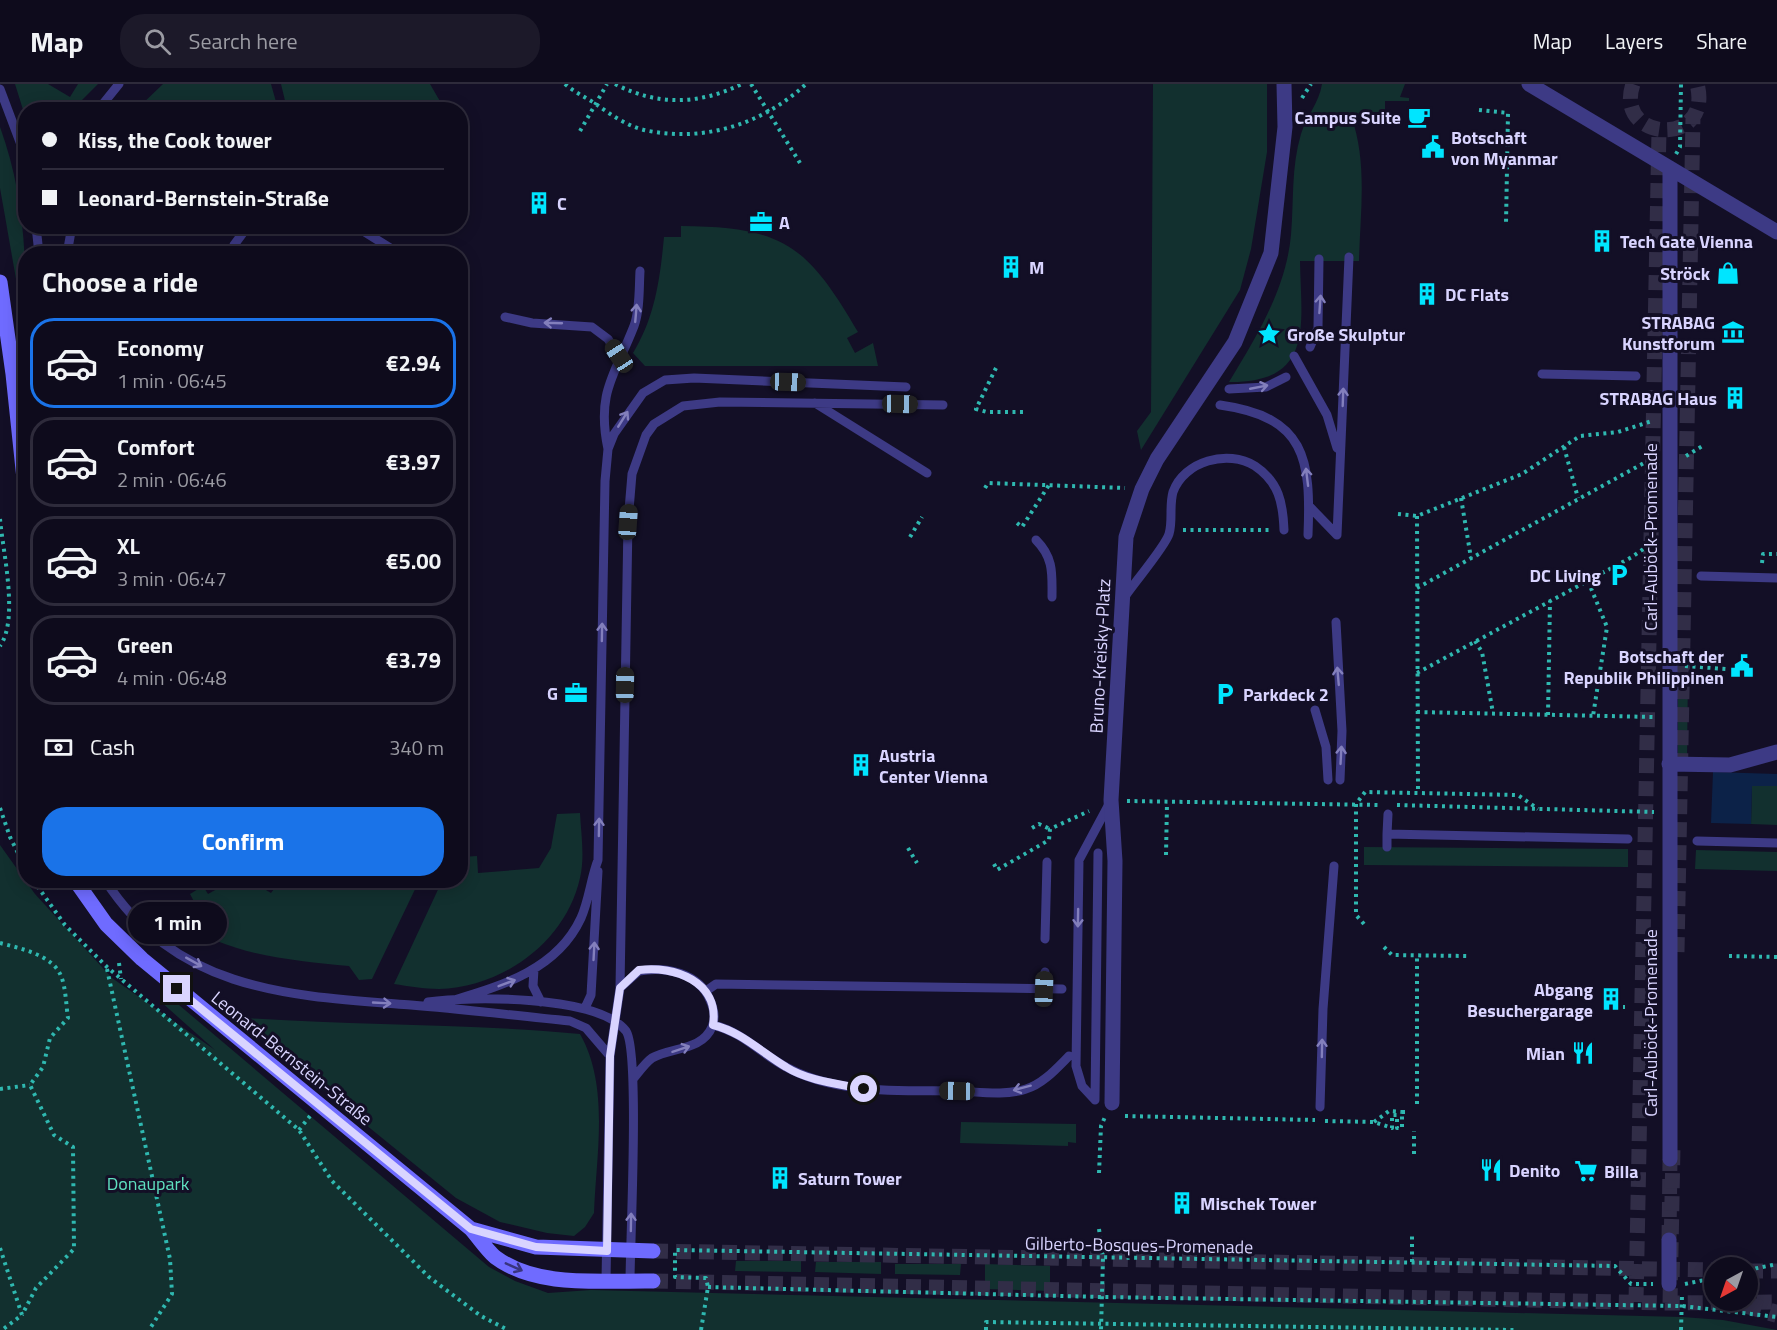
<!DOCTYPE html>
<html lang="en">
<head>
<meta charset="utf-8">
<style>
  :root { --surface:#0e0b1c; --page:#1c1929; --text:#f1f3f6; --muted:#9b9ba3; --line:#2e2b3b; --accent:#1a73e8 }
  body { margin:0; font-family:"Titillium Web",sans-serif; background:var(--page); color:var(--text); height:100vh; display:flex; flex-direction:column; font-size:22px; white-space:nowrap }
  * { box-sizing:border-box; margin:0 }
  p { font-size:20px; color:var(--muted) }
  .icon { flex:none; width:33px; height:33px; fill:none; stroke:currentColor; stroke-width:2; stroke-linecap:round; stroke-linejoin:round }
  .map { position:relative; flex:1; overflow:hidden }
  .panel { position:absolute; left:18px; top:162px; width:450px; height:642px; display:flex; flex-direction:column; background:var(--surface); border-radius:24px; box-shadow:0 3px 15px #0003,0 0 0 2px var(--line) }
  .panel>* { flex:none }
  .hud { position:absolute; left:18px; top:18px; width:450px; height:132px; border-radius:24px; box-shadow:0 3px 15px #0003,0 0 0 2px var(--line); display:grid; align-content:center; height:132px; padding:0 24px; background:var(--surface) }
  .needle { width:39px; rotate:220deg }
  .tools { position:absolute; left:1704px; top:1173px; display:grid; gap:12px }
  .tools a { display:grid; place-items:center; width:54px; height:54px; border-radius:50%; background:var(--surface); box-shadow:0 3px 15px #0003,0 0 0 2px var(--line); font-size:30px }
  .end { position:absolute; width:27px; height:27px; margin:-14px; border:8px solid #d9d4ff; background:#111; box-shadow:0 0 0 3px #111 }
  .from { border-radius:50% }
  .bubble { position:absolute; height:42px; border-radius:21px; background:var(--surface); box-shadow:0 3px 15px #0003,0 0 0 2px var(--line); font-size:20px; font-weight:700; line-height:42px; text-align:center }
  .car { position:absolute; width:18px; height:36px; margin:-18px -9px; border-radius:8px; box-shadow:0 0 4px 2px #0007; background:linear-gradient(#222 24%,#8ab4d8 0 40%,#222 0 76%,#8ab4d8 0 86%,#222 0) }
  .hud b { display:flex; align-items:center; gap:21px; height:57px; font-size:22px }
  .hud b+b { border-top:2px solid var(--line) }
  .hud i { width:15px; height:15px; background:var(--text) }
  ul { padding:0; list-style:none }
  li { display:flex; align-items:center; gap:18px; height:90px; margin:0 12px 9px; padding:0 12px; border:3px solid var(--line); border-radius:24px }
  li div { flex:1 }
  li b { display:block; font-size:22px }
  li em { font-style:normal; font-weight:700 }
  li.active { border-color:var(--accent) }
  li>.icon { width:54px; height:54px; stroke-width:1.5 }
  h2 { padding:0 24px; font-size:27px; line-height:72px }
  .pay { display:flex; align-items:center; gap:15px; height:66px; padding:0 24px; font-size:22px }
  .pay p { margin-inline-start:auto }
  .primary-button { display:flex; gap:12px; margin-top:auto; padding:12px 24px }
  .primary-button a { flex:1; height:69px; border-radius:24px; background:var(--accent); color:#fff; font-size:24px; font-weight:700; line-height:69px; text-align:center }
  header { display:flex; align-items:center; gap:36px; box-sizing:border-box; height:84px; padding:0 30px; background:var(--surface); border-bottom:2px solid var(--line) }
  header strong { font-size:28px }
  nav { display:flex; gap:33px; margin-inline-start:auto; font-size:21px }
  .search { width:420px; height:54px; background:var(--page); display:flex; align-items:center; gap:15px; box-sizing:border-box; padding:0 21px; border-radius:24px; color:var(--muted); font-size:22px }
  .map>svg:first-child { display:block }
  .green { fill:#12302f }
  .water { fill:#0c2248 }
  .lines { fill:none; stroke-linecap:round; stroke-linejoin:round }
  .pedestrian-tunnel { stroke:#312d47; stroke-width:15; stroke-dasharray:15 8; stroke-linecap:butt }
  .secondary-tunnel { stroke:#312d47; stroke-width:15; stroke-dasharray:15 8; stroke-linecap:butt }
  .motorway-tunnel { stroke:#312d47; stroke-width:18; stroke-dasharray:18 9; stroke-linecap:butt }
  .path { stroke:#2fb8b0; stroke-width:4; stroke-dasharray:3 4.5; stroke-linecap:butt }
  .service { stroke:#3d3a85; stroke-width:9 }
  .pedestrian { stroke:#3d3a85; stroke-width:15 }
  .secondary { stroke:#6f6bff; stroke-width:15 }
  .oneway { stroke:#837fbc }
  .oneway2 { stroke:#38347d }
  .route { stroke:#d9d4ff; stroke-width:8 }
  .labels { text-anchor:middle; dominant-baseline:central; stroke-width:6; stroke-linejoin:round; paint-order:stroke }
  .poi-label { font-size:18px; font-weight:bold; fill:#d9d4ff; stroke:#130f26; text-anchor:start }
  .street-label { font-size:18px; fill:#d9d4ff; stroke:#130f26 }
  .park-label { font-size:18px; fill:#5fe0c0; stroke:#130f26 }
</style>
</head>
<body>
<header>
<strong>Map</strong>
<div class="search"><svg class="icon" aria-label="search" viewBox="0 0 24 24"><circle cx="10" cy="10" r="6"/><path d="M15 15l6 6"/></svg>Search here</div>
<nav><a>Map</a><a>Layers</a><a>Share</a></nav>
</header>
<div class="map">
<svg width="1777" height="1246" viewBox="0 0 1777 1246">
  <rect width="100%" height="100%" fill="#130f26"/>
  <path class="green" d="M15,0H48L70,13L78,0H98L73,25L26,26L25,32Z
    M163,0H271L278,25H137Z
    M281,0H430L441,19L434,26L287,25Z
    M1153,0H1267V68L1251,165L1240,206L1141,366L1137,347L1151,328Z
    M1322,0H1405L1400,13L1409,14V17H1385V35L1351,32C1368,78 1360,130 1359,177H1300C1301,240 1315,299 1229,298C1257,252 1286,205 1291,151C1294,117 1291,83 1301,50C1306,33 1319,19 1322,0Z
    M0,43C20,98 26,153 25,211L19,212L0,104Z
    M681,142C784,143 807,161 858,248L847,254L855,269L873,259L878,282H645L633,269C655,233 660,195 664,153H681Z
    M1678,585L1688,586L1687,676H1678Z
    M1752,702H1777V741L1751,740Z
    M580,729C581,750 585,773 580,794C566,857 504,903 439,905C424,905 408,902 394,900L442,797L460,796L461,773L477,772L478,789L539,784L551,764L557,730Z
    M0,761L35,810L112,894L215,966L160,917L166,910L489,1183L515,1197L548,1209L591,1206L1682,1233L1723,1236L1777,1246H0Z
    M1364,763L1628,765V783L1364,781Z
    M1696,766L1777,768V787L1695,785Z
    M225,797H255L254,799L271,809L280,797H419L372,895L359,896L349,882C292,876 229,872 181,837L199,827L190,810L203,802L208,810L226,800Z
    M233,933C349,942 464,939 580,950C610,1003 596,1071 594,1129L585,1143L574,1152L547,1149L500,1138L456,1114Z
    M961,1038L1076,1040V1059L1068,1058V1062L960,1059Z
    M736,1177H801V1188L735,1187Z
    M816,1178H881V1190L815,1188Z
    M895,1180H961L960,1191L895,1190Z
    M985,1180L1050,1182V1207L985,1205Z"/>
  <path class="water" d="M1713,688L1777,690V702H1752L1751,740L1711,739Z"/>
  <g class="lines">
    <path class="pedestrian-tunnel" d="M1669,1156L1670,1075"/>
    <path class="secondary-tunnel" d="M1633,0C1613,58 1714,64 1697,0
      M1677,868L1693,33
      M653,1167L1714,1186
      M1748,1187H1777
      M653,1197L1670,1219L1777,1218
      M1636,1218L1659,46
      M1670,1219L1673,1063"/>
    <path class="motorway-tunnel" d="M1744,1220L1777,1230"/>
    <path class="path" d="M565,0C574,8 585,13 596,20C611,31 630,44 649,47C707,58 764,39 806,0
      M615,0C658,22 698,21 742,0
      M751,0L800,79
      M1302,14L1311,0
      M1479,26L1508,29L1506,140
      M580,47L607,0
      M1676,70L1680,63L1681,0
      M996,284L976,325L987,328H1023
      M1564,363L1578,414
      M1686,372L1704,361
      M985,404L988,399L1125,404
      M1461,414L1471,474
      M1398,430L1417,432L1522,390L1580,352L1618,348L1652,337
      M1417,432L1418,708
      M0,435C3,469 19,535 0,562
      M1017,439L1022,443L1049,401
      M1183,446H1271
      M910,453L922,433
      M1762,479L1763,470H1777
      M1588,497L1607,543L1593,632
      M1417,504L1653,374
      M1475,557L1482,568L1493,629
      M1685,582L1726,585
      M1417,589L1632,473L1653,458
      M1417,628L1654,633
      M1548,631L1550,517
      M26,704H22L26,722
      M1127,717L1378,721
      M1397,721L1654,728
      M0,724L10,753L26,785
      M1032,744L1039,740L1050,745
      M908,764L917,779
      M1166,771L1167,719
      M994,780L997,786L1049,756L1050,745L1089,727
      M33,796L65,841L107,883L299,1046L332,1097L429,1193L481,1232L508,1246
      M1364,840L1356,831V720L1365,708L1518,711L1538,725
      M0,859C19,864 53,871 61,892C66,904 66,921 68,934L50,954L43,983L30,1001L54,1051L73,1063L74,1165L36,1204L22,1231
      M1384,863L1392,871L1468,872
      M1729,872L1777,873
      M119,879L121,895
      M107,885L170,1175L172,1210L149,1246
      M1614,912H1609V923H1625
      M1611,923H1614V912
      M0,1005L30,1001
      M1417,1020V871
      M1125,1032L1315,1036
      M1325,1037L1374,1038L1392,1044V1031H1397V1044H1402V1028H1406
      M1374,1038L1389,1027L1402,1028
      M299,1046L310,1032
      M1414,1070V1047
      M1099,1089L1101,1042L1105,1033
      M1099,1145L1103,1174L1101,1246
      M0,1164L22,1231L2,1246
      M1412,1178V1151
      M1748,1186L1777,1180
      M1685,1200L1714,1194
      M708,1203L1101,1213L1682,1222L1777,1233
      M701,1246L708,1203L706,1194L675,1193V1166L1615,1182L1631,1200H1653
      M986,1246V1238L1514,1246
      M1681,1246L1682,1211"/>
    <path class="service" d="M0,5L26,74
      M98,26L119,0
      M36,142L39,170
      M355,142L400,170
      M54,170H59
      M67,170L72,142
      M232,170L234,161L248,142
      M505,233L532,239L592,243L608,255L619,272
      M1310,263L1318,244L1319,175
      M1294,272L1327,331L1337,364
      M1542,290L1636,292
      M1229,305L1266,303L1286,293
      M815,319L927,389
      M1220,321C1306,333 1311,375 1308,451
      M608,365C596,308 615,291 634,242C640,226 639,204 640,187
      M1309,422L1337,451
      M1337,451L1349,173
      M1036,456C1054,474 1052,490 1052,513
      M1701,492L1777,494
      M1124,514C1133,500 1165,463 1169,450C1173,437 1169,422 1173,408C1184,377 1228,365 1255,382C1279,398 1283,419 1284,446
      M1336,538L1342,647L1340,696
      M1315,626L1326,663L1328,696
      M1387,750L1388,730
      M1697,757L1777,759
      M1387,763V750L1628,755
      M105,796C178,909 292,912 411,921C464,925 517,932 570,937L586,944L610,972
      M1045,855L1047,778
      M534,885L533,902L541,918
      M620,904L639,887C666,882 699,889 710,916C714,925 716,934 712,943C702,967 671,963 652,974C645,979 639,988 633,995
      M1044,905L1045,888
      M706,907L716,900L1062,905
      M451,917C501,902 557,886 581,834C589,816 591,794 598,776L605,397L608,365L614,350L643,309L665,296L694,294L906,303
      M428,918C470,912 598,911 626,947C640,967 630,1159 630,1197
      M585,924L591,911L598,787
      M713,941C743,948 762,971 788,984C839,1011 903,1006 958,1007C980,1008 1006,1012 1026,1005C1043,1000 1057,984 1069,972
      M1095,1016L1082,1002L1076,982L1079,776L1109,720
      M1095,1016L1098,769
      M1320,1023L1323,925L1334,782
      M606,1196L610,972L620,904L628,438L632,390L646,351L654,340L683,322L720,318L943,321"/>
    <path class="pedestrian" d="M1529,0L1777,148
      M1670,84V1075
      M1669,680L1730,681L1777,668
      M1112,1019L1115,777L1111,716L1126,453L1142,405L1157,375L1235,258L1271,169L1285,43L1284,0
      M1669,1200V1156"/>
    <path class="secondary" d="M0,198L13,290L26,414
      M75,796L106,840L142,875L471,1145C479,1154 486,1165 495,1173C538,1205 602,1196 653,1197
      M471,1145L536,1163L653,1167"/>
  </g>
  <defs><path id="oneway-shaft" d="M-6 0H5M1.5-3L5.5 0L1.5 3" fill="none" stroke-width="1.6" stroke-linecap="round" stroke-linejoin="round" transform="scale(1.5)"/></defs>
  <g class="oneway">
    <use href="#oneway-shaft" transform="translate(1320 220) rotate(-86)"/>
    <use href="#oneway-shaft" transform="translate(636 229) rotate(-85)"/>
    <use href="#oneway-shaft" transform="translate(553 239) rotate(-178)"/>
    <use href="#oneway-shaft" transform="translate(1259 303) rotate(-11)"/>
    <use href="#oneway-shaft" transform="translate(1343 313) rotate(-88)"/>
    <use href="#oneway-shaft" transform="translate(623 335) rotate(-58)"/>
    <use href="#oneway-shaft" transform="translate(1307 393) rotate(-97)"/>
    <use href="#oneway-shaft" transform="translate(602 548) rotate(-89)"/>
    <use href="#oneway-shaft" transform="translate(1338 592) rotate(-95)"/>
    <use href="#oneway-shaft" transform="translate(1341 671) rotate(-87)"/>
    <use href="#oneway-shaft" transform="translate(599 743) rotate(-89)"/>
    <use href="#oneway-shaft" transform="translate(1078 834) rotate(91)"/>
    <use href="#oneway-shaft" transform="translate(594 867) rotate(-87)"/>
    <use href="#oneway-shaft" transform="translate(194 878) rotate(29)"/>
    <use href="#oneway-shaft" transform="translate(507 899) rotate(-21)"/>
    <use href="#oneway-shaft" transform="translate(382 919) rotate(3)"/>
    <use href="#oneway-shaft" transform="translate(1322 964) rotate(-89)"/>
    <use href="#oneway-shaft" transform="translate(681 965) rotate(-18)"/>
    <use href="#oneway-shaft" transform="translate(1022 1004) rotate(165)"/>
    <use href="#oneway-shaft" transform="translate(631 1138) rotate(-89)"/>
  </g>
  <use class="oneway2" href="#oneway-shaft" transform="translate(514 1183) rotate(24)"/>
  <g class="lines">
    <path class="route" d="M177,905L471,1145L536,1163L607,1167L610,972L620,904L639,886C674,881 720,898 713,941C742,948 762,969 786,983C808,997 839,1000 864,1005"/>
  </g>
  <defs>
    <g id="cafe-bare" transform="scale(1.8)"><path d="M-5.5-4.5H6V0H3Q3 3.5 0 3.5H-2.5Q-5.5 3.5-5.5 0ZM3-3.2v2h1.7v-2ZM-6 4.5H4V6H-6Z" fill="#00e5ff" stroke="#130f26" stroke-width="2.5" paint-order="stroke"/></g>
    <g id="civic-bare" transform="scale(1.8)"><path d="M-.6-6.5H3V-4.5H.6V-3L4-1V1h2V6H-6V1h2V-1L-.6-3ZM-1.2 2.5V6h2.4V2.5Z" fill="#00e5ff" stroke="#130f26" stroke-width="2.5" paint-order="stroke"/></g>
    <g id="building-bare" transform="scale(1.8)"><path d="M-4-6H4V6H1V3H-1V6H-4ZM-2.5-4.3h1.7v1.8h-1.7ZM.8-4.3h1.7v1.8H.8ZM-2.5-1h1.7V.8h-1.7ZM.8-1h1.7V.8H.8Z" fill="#00e5ff" stroke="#130f26" stroke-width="2.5" paint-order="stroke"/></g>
    <g id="office-bare" transform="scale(1.8)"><path d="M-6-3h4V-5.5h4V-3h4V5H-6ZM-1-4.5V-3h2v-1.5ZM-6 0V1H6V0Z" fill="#00e5ff" stroke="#130f26" stroke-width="2.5" paint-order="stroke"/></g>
    <g id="shop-bare" transform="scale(1.8)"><path d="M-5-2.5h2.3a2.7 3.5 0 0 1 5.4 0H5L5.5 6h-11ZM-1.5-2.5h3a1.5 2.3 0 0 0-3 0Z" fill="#00e5ff" stroke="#130f26" stroke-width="2.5" paint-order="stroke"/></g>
    <g id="museum-bare" transform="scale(1.8)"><path d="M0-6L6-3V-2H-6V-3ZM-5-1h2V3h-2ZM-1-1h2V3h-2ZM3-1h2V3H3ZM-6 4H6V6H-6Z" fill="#00e5ff" stroke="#130f26" stroke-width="2.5" paint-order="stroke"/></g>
    <g id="sight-bare" transform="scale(1.8)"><path d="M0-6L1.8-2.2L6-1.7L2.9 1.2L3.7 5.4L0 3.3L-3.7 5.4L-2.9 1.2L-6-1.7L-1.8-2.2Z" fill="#00e5ff" stroke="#130f26" stroke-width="2.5" paint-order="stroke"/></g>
    <g id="parking-bare" transform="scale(1.8)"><path d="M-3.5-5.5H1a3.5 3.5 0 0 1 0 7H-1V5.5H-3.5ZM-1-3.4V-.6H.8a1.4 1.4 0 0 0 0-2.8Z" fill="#00e5ff" stroke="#130f26" stroke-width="2.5" paint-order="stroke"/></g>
    <g id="restaurant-bare" transform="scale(1.8)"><path d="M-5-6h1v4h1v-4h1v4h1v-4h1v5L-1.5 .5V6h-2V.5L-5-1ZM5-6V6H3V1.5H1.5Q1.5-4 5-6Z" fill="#00e5ff" stroke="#130f26" stroke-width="2.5" paint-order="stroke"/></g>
    <g id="supermarket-bare" transform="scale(1.8)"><path d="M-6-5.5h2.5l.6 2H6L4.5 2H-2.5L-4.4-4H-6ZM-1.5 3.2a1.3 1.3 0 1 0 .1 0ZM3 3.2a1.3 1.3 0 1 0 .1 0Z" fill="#00e5ff" stroke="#130f26" stroke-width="2.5" paint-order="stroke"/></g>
  </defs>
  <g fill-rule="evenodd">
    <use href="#cafe-bare" x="1419" y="33"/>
    <use href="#civic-bare" x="1433" y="63"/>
    <use href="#building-bare" x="539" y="119"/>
    <use href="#office-bare" x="761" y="138"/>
    <use href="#building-bare" x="1602" y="157"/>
    <use href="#building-bare" x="1011" y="183"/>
    <use href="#shop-bare" x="1728" y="189"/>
    <use href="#building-bare" x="1427" y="210"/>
    <use href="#museum-bare" x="1733" y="248"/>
    <use href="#sight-bare" x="1269" y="250"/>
    <use href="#building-bare" x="1735" y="314"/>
    <use href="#parking-bare" x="1619" y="491"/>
    <use href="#civic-bare" x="1742" y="582"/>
    <use href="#office-bare" x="576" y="609"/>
    <use href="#parking-bare" x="1225" y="610"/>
    <use href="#building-bare" x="861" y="681"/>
    <use href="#building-bare" x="1611" y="915"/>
    <use href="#restaurant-bare" x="1583" y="969"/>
    <use href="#restaurant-bare" x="1491" y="1086"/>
    <use href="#supermarket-bare" x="1586" y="1087"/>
    <use href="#building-bare" x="780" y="1094"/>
    <use href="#building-bare" x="1182" y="1119"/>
  </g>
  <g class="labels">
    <g class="poi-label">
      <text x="1401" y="33" text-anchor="end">Campus Suite</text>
      <text x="1451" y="53">Botschaft<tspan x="1451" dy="21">von Myanmar</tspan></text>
      <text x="557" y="119">C</text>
      <text x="779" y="138">A</text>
      <text x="1620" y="157">Tech Gate Vienna</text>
      <text x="1029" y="183">M</text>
      <text x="1710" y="189" text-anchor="end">Ströck</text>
      <text x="1445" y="210">DC Flats</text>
      <text x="1715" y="238" text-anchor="end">STRABAG<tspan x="1715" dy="21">Kunstforum</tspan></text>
      <text x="1287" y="250">Große Skulptur</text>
      <text x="1717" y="314" text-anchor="end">STRABAG Haus</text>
      <text x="1601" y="491" text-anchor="end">DC Living</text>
      <text x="1724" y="572" text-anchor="end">Botschaft der<tspan x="1724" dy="21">Republik Philippinen</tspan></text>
      <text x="558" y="609" text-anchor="end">G</text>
      <text x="1243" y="610">Parkdeck 2</text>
      <text x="879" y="671">Austria<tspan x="879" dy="21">Center Vienna</tspan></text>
      <text x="1593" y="905" text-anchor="end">Abgang<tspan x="1593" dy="21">Besuchergarage</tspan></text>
      <text x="1565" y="969" text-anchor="end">Mian</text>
      <text x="1509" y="1086">Denito</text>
      <text x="1604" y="1087">Billa</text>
      <text x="798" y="1094">Saturn Tower</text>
      <text x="1200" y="1119">Mischek Tower</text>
    </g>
    <g class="street-label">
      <text transform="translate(1650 453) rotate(-90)">Carl-Auböck-Promenade</text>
      <text transform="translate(1100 572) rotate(-87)">Bruno-Kreisky-Platz</text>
      <text transform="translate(1650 939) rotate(-90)">Carl-Auböck-Promenade</text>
      <text transform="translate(292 974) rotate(39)">Leonard-Bernstein-Straße</text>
      <text transform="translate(1139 1161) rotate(1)">Gilberto-Bosques-Promenade</text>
    </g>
    <g class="park-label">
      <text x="148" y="1099">Donaupark</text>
    </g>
  </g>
</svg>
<div class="tools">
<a><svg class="needle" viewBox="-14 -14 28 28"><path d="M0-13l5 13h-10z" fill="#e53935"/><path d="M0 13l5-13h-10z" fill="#9b9ba3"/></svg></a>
</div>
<i class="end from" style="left:864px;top:1005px"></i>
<i class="end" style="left:177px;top:905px"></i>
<div class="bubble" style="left:128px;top:818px;width:99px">1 min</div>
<i class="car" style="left:619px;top:272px;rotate:327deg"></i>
<i class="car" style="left:788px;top:298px;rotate:92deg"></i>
<i class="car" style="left:900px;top:320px;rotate:91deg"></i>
<i class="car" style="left:628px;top:438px;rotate:4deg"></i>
<i class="car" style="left:625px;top:601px;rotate:1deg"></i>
<i class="car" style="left:1044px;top:905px;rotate:2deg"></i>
<i class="car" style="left:957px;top:1007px;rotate:271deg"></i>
<div class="hud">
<b><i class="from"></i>Kiss, the Cook tower</b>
<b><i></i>Leonard-Bernstein-Straße</b>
</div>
<section class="panel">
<h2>Choose a ride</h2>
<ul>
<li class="active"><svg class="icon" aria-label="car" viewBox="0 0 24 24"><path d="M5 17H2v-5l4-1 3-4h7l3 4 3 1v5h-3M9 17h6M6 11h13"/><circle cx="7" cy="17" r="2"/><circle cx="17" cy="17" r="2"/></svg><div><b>Economy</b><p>1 min · 06:45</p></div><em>€2.94</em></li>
<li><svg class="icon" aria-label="car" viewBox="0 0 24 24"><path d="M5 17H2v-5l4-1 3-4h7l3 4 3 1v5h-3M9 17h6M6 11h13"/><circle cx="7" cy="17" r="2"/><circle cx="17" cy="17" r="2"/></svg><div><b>Comfort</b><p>2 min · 06:46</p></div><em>€3.97</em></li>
<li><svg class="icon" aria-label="car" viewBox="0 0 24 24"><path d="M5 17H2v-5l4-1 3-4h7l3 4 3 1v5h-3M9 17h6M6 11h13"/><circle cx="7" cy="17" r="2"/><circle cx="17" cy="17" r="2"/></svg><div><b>XL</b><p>3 min · 06:47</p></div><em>€5.00</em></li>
<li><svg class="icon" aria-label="car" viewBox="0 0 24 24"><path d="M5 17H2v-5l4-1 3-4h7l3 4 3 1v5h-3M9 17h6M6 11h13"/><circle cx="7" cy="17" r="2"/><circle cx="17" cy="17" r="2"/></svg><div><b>Green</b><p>4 min · 06:48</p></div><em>€3.79</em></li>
</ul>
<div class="pay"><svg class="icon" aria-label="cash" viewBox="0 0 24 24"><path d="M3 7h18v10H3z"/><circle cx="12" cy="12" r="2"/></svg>Cash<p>340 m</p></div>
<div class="primary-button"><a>Confirm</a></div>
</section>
</div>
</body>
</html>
